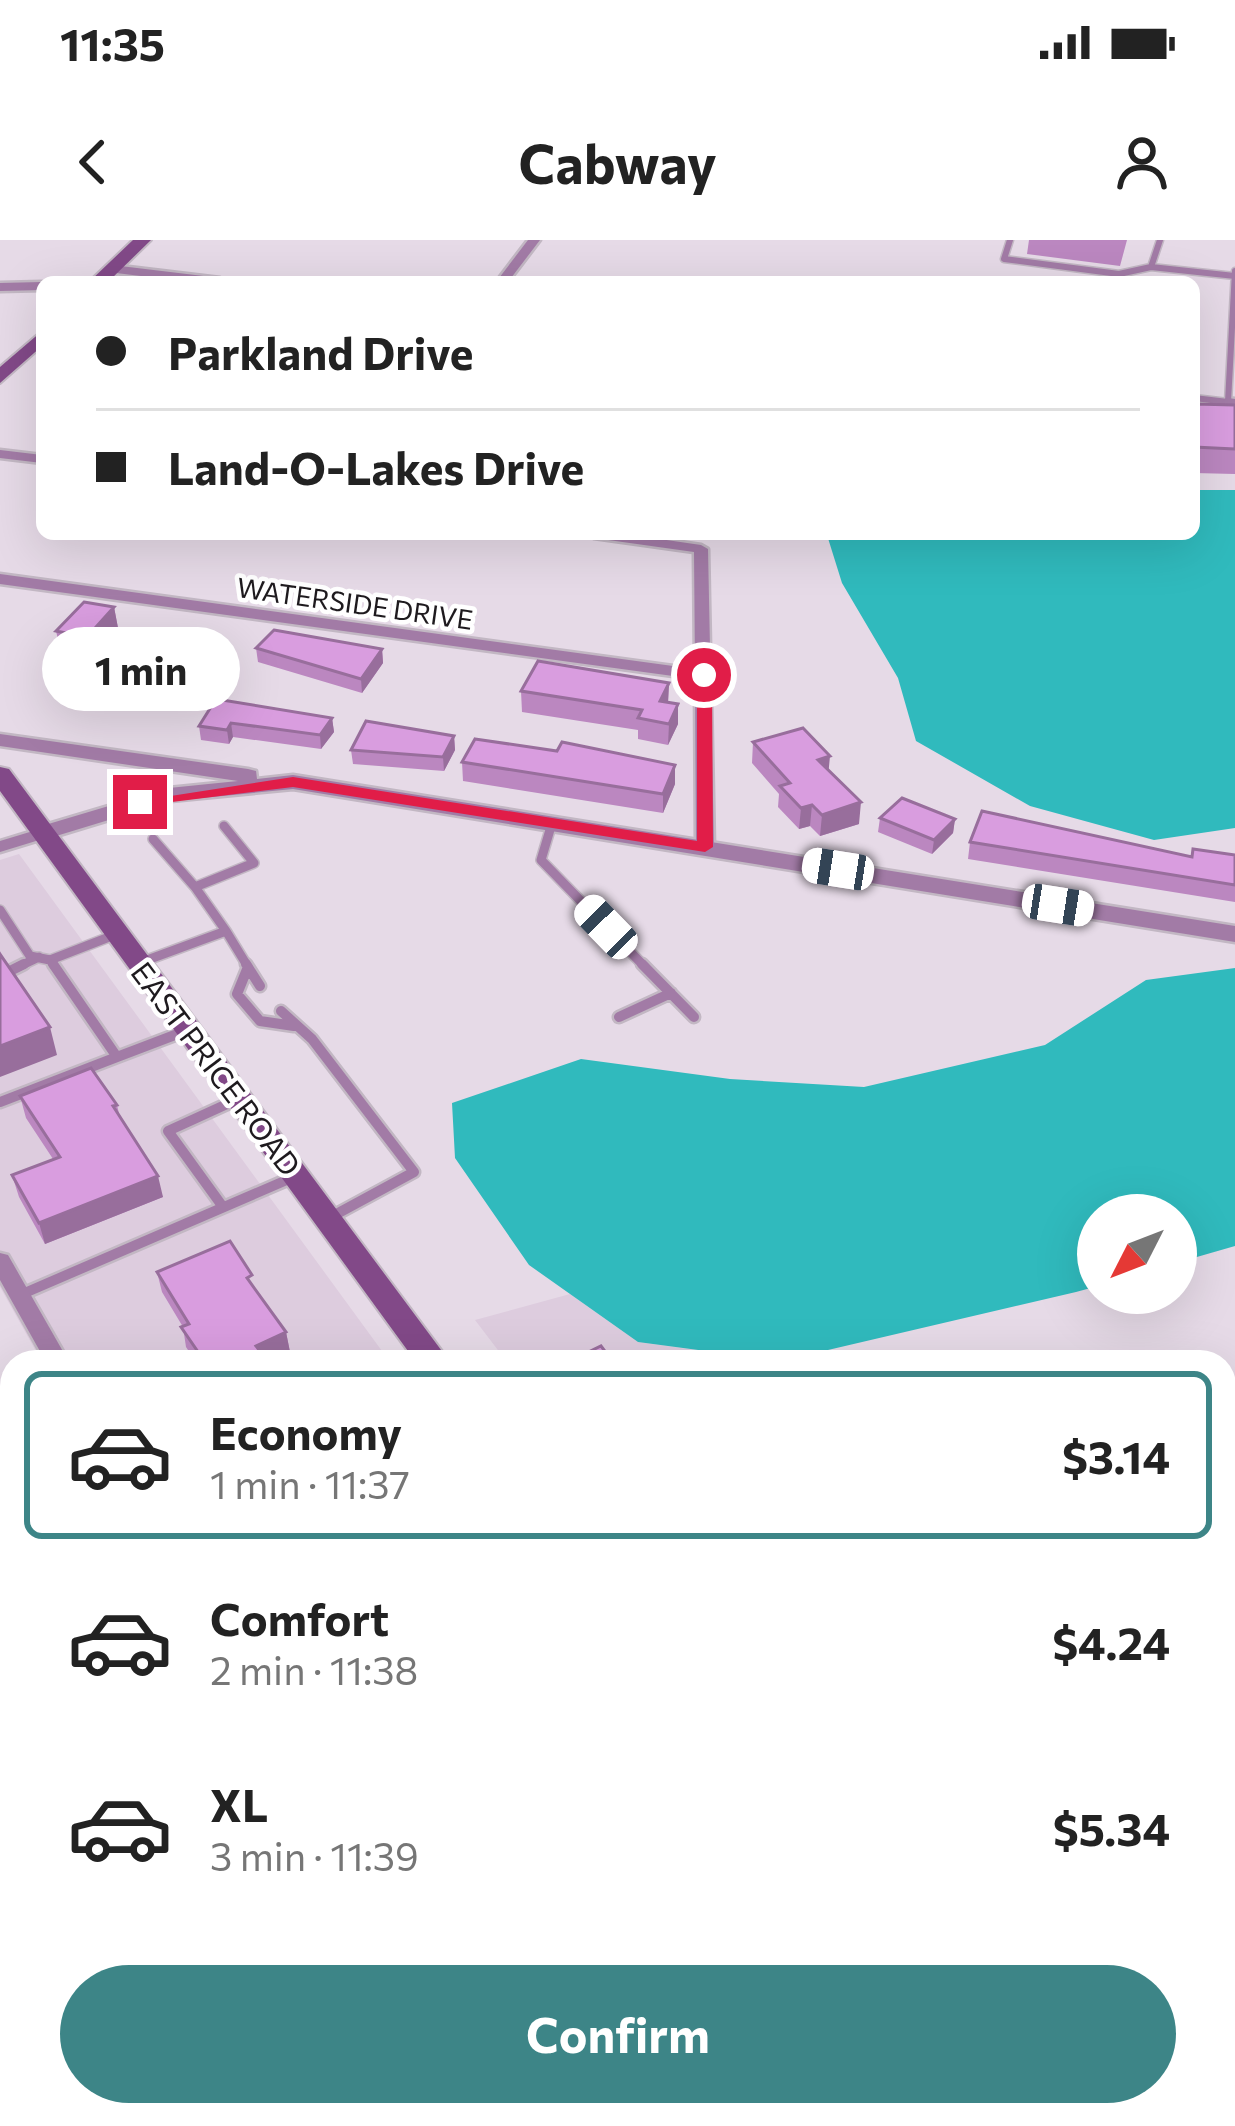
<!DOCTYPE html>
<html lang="en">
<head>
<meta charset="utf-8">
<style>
  :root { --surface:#fff; --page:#f6f6f6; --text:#222; --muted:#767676; --line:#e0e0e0; --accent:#3d8587 }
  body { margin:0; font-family:Commissioner,sans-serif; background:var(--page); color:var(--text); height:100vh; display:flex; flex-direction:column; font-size:45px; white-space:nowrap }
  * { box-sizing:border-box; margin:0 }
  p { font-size:39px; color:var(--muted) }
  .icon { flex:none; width:66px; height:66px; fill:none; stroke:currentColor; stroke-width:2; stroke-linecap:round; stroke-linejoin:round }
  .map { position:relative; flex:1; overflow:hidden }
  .drawer { position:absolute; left:0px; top:1110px; width:1236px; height:777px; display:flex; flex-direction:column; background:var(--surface); border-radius:36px 36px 0 0; box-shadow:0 12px 48px #0002 }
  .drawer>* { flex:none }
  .top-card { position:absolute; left:36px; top:36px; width:1164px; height:264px; border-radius:18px; box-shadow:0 12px 48px #0002; display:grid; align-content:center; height:264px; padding:0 60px; background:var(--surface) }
  .needle { width:78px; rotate:228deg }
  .fabs { position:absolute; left:1077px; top:954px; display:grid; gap:24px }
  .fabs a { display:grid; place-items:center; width:120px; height:120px; border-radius:50%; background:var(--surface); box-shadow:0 12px 48px #0002; font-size:60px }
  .end { position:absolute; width:54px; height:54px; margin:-27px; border:15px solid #e11d48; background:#fff; box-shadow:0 0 0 6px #fff }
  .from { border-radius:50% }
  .bubble { position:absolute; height:84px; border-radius:42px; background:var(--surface); box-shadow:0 12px 48px #0002; font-size:39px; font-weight:700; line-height:84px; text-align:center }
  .car { position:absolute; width:36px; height:72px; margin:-36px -18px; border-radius:15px; box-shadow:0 0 9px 3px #0007; background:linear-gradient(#fff 24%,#345 0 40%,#fff 0 76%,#345 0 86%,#fff 0) }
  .top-card b { display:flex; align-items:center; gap:42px; height:114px; font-size:45px }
  .top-card b+b { border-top:3px solid var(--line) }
  .top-card i { width:30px; height:30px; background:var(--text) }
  ul { padding:21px 0 0; list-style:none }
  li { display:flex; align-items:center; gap:36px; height:168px; margin:0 24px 18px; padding:0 36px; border:6px solid transparent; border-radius:18px }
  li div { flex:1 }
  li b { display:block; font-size:45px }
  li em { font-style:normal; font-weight:700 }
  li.selected { border-color:var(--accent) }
  li>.icon { width:108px; height:108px; stroke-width:1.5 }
  .primary-button { display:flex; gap:24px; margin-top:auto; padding:24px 60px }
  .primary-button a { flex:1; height:138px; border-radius:72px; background:var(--accent); color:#fff; font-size:48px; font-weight:700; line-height:138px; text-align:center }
  .status { display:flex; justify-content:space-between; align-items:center; height:84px; padding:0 60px; background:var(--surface); direction:ltr }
  .status svg { height:33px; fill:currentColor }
  header { display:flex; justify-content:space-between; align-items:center; height:156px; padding:0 60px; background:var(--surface); font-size:54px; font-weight:700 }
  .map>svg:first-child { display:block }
  .built { fill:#ddccde }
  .water { fill:#30babd }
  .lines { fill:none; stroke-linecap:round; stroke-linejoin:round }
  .service-far3-casing { stroke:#c2b7c3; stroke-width:9 }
  .service-far2-casing { stroke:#c2b7c3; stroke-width:12 }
  .service-far1-casing { stroke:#c2b7c3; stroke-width:15 }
  .service-casing { stroke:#c2b7c3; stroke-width:18 }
  .minor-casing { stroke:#c2b7c3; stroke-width:5 }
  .tertiary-casing { stroke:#c2b7c3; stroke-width:5 }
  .secondary-casing { stroke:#c2b7c3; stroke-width:4 }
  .service-far3 { stroke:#a27ba6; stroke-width:6 }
  .service-far2 { stroke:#a27ba6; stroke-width:9 }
  .service-far1 { stroke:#a27ba6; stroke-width:10 }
  .service { stroke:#a27ba6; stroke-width:14 }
  .minor { fill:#a27ba6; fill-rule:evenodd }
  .tertiary { fill:#a27ba6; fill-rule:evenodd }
  .secondary { fill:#824988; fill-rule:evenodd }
  .wall { fill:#bb87c0 }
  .shaded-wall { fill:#986e9c }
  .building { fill:#d99ddf; stroke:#986e9c; stroke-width:3 }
  .route { fill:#e11d48 }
  .labels { text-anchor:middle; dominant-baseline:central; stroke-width:9; stroke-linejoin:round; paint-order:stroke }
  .far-street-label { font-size:27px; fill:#1e1a1e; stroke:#fff }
  .street-label { font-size:30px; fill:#1e1a1e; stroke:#fff }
</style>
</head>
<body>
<div class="status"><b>11:35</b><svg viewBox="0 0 49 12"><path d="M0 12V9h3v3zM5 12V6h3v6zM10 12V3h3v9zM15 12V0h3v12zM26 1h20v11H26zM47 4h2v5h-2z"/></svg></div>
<header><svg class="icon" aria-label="back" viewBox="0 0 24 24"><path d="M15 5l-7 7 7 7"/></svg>Cabway<svg class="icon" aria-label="person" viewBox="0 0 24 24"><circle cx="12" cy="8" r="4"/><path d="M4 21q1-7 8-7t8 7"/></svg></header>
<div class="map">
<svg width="1235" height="1886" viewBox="0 0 1235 1886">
  <rect width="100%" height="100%" fill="#e6dae7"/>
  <path class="built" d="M19,614L390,1122H42L0,1047V620Z
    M570,1054L638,1102L781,1122H507L475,1080Z
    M579,1875H938L941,1886H592Z"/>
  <path class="water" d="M1194,250H1235V588L1154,600L1030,566L916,501L898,438L842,343L827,295L1194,294Z
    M1235,728V1006L1176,1023V975H1098V1046L1076,1052L781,1121L638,1102L529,1025L455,918L452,863L581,819L730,839L864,847L1045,805L1146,740Z"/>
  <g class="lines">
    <g class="service-far3-casing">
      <path id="service-far3" d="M1010,0L1004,19L1119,34
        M1151,27L1160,0
        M1118,42L1119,34L1151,27L1235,36
        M1194,158L1228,162L1235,31"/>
    </g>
    <g class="service-far2-casing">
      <path id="service-far2" d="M552,583L541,620L645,727
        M153,599L195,647L254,623L224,586
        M195,647L226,691
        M0,670L30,716L50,720
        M139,723L226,691L248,727
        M18,727L39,717
        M55,727L50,720L117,694"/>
    </g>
    <g class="service-far1-casing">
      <path id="service-far1" d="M53,724L117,817L188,790
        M246,724L260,746
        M642,724L694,777
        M248,727L237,754L260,781L294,786
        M0,736L24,724
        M281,771L312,799L414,932L331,977
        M619,777L671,753
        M0,862L117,817
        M223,967L168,891L238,859
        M20,1055L296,936"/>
    </g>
    <g class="service-casing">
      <path id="service" d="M1224,1413L1235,1424
        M1224,1553L1235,1544"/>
    </g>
    <g class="minor-casing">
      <path id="minor" d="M528,0H540L508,42H496Z
        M112,25L220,38L226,42H190L108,32V26Z
        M42,42V50L0,51V43Z
        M1228,158L1235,159V167L1223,165L1221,162Z
        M0,210L42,215V223L0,218Z
        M587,294H625L701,305L708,309L714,607L711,611L705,612L696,607L695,439L0,344V334L695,429L694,312L594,298Z
        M43,588L52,593L49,597L0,612V601Z
        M0,1013L8,1015L69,1122H46L0,1040Z
        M1235,1222V1242L1224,1245V1225Z
        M0,1646L12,1654V1700L0,1691Z
        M1235,1812V1843L1224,1848V1817Z
        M94,1875H127L132,1886H99Z
        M599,1875H638L643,1886H604Z
        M1126,1875H1169L1164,1886H1121Z"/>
    </g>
    <g class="tertiary-casing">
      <path id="tertiary" d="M0,494L248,529L256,531L257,539L293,535L1235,686V702L293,549L171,561L43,600L35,598V588L169,548L238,541L0,506Z"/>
    </g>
    <g class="secondary-casing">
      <path id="secondary" d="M133,0H151L108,42H89Z
        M42,91V106L0,143V127Z
        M0,527L9,529L450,1122H416L0,551Z
        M977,1875H1023L1028,1886H981Z"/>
    </g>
    <use href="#service-far3" class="service-far3"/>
    <use href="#service-far2" class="service-far2"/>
    <use href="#service-far1" class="service-far1"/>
    <use href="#service" class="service"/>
    <use href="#minor" class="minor"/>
    <use href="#tertiary" class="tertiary"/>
    <use href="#secondary" class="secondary"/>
  </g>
  <path class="wall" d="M1029,0H1127L1120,26L1027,14Z
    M1194,164L1235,165V234L1194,233Z
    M114,367L118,388L91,417L61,412L56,391Z
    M256,408L382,409L383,423L362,453L258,422Z
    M669,443L668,462L678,484L668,505L638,499V490L522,472L521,451Z
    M332,478L334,492L321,509L233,497L229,504L201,500L199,486Z
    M454,496L455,510L444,531L353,524L351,510Z
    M753,502L829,530L859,584L820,596L810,586L799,589L778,567L779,554L752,523Z
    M557,511L675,525V544L663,573L463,541L462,522Z
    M880,578L955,579L953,593L932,614L878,592Z
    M970,602L1191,617L1193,609L1235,615V662L968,619Z
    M20,856L117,865L120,878L163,957L45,1004L19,957L12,935L53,919L26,878Z
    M157,1032L255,1049L286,1092L290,1112L270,1122H196L186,1107L183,1087L162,1052Z"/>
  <path class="shaded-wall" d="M114,367L118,388L91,417L87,397Z
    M382,409L383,423L362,453L361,439Z
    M669,443L668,463L660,461Z
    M678,464V484L668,505L669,484Z
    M332,478L334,492L321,509L320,495Z
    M231,483L233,497L229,504L227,490Z
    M454,496L455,510L444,531L443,517Z
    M830,516L828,537L818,520Z
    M675,525V544L663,573V554Z
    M861,562L859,584L820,596L822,575Z
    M812,565L810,586L799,589L801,568Z
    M955,579L953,593L932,614L934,600Z
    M50,787L57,815L0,837V806Z
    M158,936L163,957L45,1004L39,983Z
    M286,1092L290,1112L270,1122H260L256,1106Z"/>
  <path class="building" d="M1194,164L1235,165V209L1194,207Z
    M84,362L114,367L87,397L56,391Z
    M274,390L382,409L361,439L256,408Z
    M538,421L669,443L660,461L678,464L669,484L638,478L642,470L521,451Z
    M216,459L332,478L320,495L231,483L227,490L199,486Z
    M366,481L454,496L443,517L351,510Z
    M803,488L830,516L818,520L861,562L822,575L812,565L801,568L780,546L790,543L753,502Z
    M475,499L557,511L562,502L675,525L663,554L462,522Z
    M902,558L955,579L934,600L880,578Z
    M982,571L1192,617L1193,609L1235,615V645L970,602Z
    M0,714L50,787L0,806Z
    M91,828L117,865L113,866L158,936L39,983L12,935L60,917L20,856Z
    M230,1001L252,1035L247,1038L286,1092L256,1106L268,1122H205L181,1087L189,1084L157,1032Z
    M601,1106L613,1122H568Z
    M702,1875H834L842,1886H708Z"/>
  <path class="route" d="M704,430L712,435L713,607L705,612L293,547L140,566L132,562L293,537L697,601V435Z"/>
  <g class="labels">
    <g class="far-street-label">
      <text transform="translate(355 363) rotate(8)">WATERSIDE DRIVE</text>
    </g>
    <g class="street-label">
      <text transform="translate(217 828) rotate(53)">EAST PRICE ROAD</text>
    </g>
  </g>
</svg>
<div class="fabs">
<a><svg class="needle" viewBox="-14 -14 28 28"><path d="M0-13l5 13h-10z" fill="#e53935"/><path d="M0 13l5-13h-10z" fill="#767676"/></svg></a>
</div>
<i class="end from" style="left:704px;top:435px"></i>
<i class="end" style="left:140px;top:562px"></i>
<div class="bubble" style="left:42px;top:387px;width:198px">1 min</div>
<i class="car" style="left:838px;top:629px;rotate:279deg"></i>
<i class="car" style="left:1058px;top:665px;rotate:99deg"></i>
<i class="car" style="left:606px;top:687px;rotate:316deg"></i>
<div class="top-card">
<b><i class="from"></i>Parkland Drive</b>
<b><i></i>Land-O-Lakes Drive</b>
</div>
<section class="drawer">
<ul>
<li class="selected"><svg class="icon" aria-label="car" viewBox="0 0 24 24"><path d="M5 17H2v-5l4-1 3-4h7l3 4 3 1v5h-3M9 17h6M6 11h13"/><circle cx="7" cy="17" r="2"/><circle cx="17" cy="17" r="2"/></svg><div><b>Economy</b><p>1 min · 11:37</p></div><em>$3.14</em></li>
<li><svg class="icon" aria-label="car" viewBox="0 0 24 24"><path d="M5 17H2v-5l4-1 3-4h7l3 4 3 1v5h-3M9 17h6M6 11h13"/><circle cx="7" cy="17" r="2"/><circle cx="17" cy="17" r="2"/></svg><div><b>Comfort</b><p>2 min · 11:38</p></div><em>$4.24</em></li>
<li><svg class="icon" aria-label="car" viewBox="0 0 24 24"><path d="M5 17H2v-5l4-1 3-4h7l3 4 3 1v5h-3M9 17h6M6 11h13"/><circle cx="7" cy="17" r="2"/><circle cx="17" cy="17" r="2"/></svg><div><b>XL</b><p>3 min · 11:39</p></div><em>$5.34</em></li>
</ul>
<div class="primary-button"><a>Confirm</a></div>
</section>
</div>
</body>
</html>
